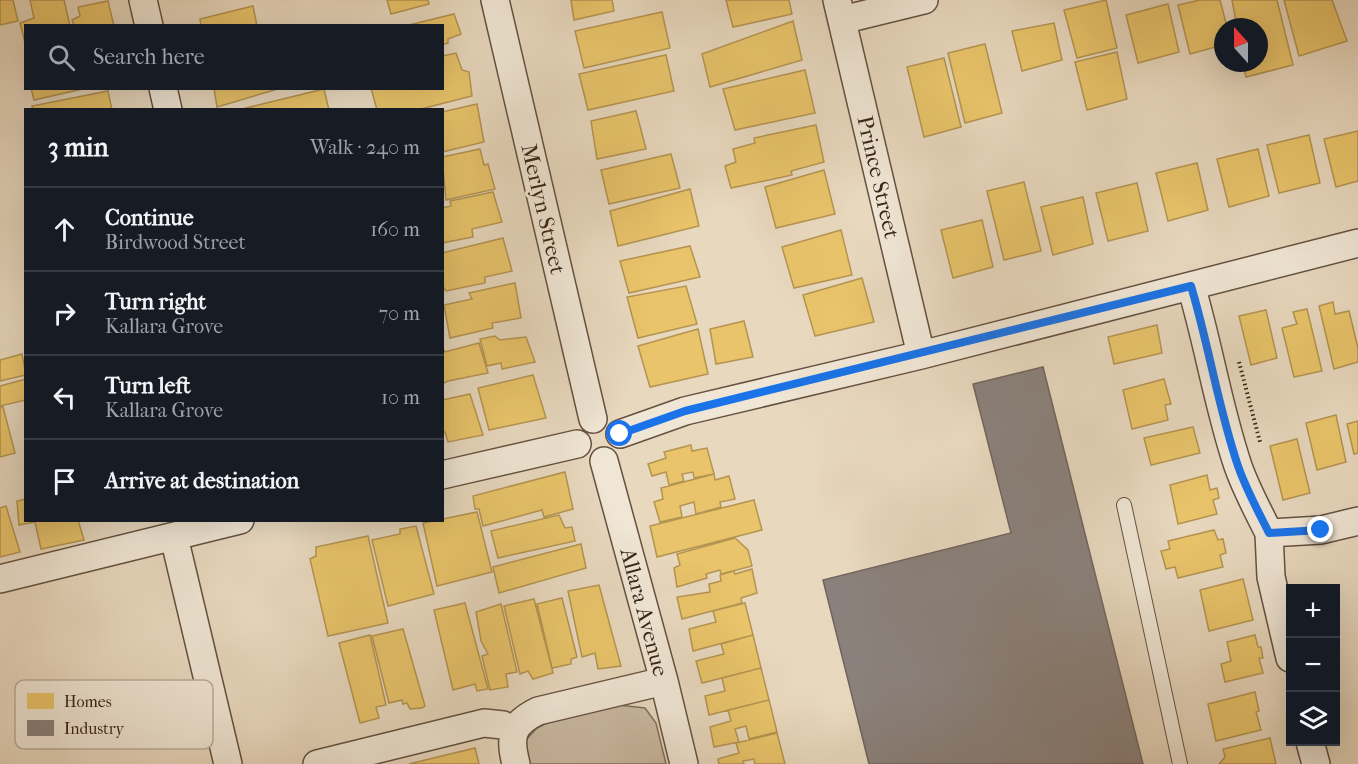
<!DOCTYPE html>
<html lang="en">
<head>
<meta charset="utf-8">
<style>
	:root { --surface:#171b24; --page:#20242c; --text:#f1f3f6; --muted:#9ea1a6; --line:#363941 }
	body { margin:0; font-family:"IM FELL French Canon",serif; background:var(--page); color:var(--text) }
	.controls { position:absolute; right:18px; bottom:18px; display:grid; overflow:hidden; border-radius:0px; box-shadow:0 6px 24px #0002 }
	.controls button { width:54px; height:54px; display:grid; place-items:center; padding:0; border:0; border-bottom:2px solid var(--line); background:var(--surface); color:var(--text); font:30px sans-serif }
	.compass { position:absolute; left:1214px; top:18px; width:54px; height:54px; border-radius:50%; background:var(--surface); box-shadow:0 6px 24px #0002; rotate:339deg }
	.stop { position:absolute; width:18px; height:18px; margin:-14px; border:4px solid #1a73e8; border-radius:50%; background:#fff }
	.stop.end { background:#1a73e8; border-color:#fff; box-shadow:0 2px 6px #0008 }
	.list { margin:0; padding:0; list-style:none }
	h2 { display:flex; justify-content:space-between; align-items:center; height:78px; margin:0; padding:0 24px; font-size:26px }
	h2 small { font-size:20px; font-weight:400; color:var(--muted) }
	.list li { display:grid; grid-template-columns:39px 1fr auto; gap:18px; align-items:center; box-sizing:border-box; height:84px; padding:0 24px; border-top:2px solid var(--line) }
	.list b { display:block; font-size:22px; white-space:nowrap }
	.list p { margin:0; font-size:20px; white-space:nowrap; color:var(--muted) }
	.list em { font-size:20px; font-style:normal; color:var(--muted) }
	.icon { flex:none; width:33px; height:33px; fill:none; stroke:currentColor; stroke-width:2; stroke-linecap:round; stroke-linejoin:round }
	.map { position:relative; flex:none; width:1358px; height:764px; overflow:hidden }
	.search { position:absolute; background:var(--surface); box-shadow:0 6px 24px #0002; left:24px; top:24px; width:420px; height:66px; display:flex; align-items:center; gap:15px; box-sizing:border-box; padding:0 21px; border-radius:0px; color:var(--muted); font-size:22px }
	.panel { position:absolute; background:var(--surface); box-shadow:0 6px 24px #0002; left:24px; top:108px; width:420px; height:414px; border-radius:0px }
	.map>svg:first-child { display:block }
</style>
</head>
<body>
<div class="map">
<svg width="1358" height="764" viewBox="0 0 1358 764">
	<rect width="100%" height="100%" fill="#e8d8be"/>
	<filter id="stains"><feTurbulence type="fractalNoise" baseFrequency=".00333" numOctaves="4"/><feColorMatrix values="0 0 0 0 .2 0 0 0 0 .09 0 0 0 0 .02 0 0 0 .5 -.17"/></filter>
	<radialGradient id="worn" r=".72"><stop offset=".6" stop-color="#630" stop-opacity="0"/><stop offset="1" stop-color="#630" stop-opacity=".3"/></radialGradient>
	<path fill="#cab9a2" stroke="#826e5c" stroke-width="1.5" d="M618 705 645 708 656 723 666 764H527L525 741 537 728 547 723Z"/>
	<path fill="#e9c46a" stroke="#b49451" stroke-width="1.5" d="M0 0H13L18 21 0 25Z
		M30 0H64L70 26H26V47L20 23 34 18Z
		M387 0H428L429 4 391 14Z
		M571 0H612L614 11 574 20Z
		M726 0H789L792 14 733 27Z
		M1106 0 1117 48 1077 58 1064 10Z
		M1200 0H1220L1227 27H1223V45L1190 54 1178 5Z
		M1232 0H1277L1293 65 1246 77 1243 63H1259V27H1237Z
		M1284 0H1332L1347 41 1299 56Z
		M108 1 114 26H74L72 20 80 16 78 7Z
		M1168 4 1179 52 1138 63 1126 15Z
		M253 6 257 26H201L200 19Z
		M662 12 670 48 584 68 575 31Z
		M454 14 461 34 448 39V43L442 45V26H405Z
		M793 21 802 60 710 87 702 54Z
		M1054 23 1062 60 1022 71 1012 31Z
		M985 44 1002 113 965 123 948 53Z
		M1117 52 1127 99 1087 110 1075 62Z
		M456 53 462 70 469 72 472 96 417 110H377L371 88H442V56Z
		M666 55 674 91 588 110 579 74Z
		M944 58 961 127 924 137 907 67Z
		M805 70 815 113 735 130 723 89Z
		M31 88H87L34 100Z
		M214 88H281L217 107Z
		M324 89 329 110H238Z
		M108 91 112 110H33L32 106Z
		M477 104 484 142 442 152V112Z
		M636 111 646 149 597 159 591 121Z
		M816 125 824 162 791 171 792 175 731 188 725 166 736 162 733 149 755 143 754 138Z
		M1358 131V181L1336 187 1324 139Z
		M1309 135 1320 183 1279 193 1267 145Z
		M480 149 484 165 488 164 495 189 446 200 442 157Z
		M1258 149 1269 196 1229 207 1217 159Z
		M671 154 680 188 609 204 601 170Z
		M1197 163 1208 210 1168 221 1156 173Z
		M824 170 835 214 776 228 765 187Z
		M1024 182 1041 251 1004 260 987 191Z
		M1137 183 1148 231 1108 241 1096 193Z
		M690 189 699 226 618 246 610 211Z
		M493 192 502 222 472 229 473 237 442 243V208L451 206 450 201Z
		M1083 197 1093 244 1053 255 1041 207Z
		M982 220 993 267 953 278 941 230Z
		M841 230 852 275 794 288 782 247Z
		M503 238 512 271 485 277V283L446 291 442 285V253Z
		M690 246 700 277 629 293 620 261Z
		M862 278 874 322 815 336 803 295Z
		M515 283 521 318 492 323 493 328 450 338 444 305 472 299 469 293Z
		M686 286 697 324 638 338 627 297Z
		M1333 302 1335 314 1349 311 1358 348V362L1334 369 1319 306Z
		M1307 309 1322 371 1294 377 1282 328 1297 324 1293 312Z
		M1266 310 1277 358 1251 365 1239 316Z
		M744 321 753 357 716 364 710 329Z
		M1157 325 1162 353 1114 364 1108 337Z
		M698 329 708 374 650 387 638 346Z
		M495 336 500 340 526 337 535 362 502 369 501 363 487 366 480 339Z
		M479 343 488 373 448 381 442 384V347L445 352Z
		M22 354 26 375 0 381V360Z
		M533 375 546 418 489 430 478 388Z
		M26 379V400L0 406V386Z
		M1164 379 1171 404 1165 405 1168 420 1132 429 1123 390Z
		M470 394 483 435 448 442 445 432H442V400Z
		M0 407H3L15 453 0 457Z
		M1336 415 1346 462 1317 470 1306 423Z
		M1358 421V453L1354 454 1347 424Z
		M1193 427 1200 453 1151 465 1144 438Z
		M1297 439 1310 493 1283 500 1270 446Z
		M691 445 692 451 707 448 714 474 694 478 693 472 682 474 684 481 669 485 666 472 652 476 648 464 666 458 664 452Z
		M565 472 573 509 544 517 542 510 483 526 479 509H475L473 496Z
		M714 474 715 480 729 476 735 499 720 502 721 507 696 514 694 502 680 506 682 517 660 522 654 502 663 499 661 488Z
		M1207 475 1210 490 1217 488 1219 498 1213 500 1217 514 1178 524 1170 485Z
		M26 499V520H78L84 540 41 549 35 522 19 525 17 501Z
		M754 500 762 530 657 557 650 526Z
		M6 506 20 552 0 557V508Z
		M477 512 492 572 437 586 423 523Z
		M559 515 565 528 572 527 575 541 498 558 491 531Z
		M416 526 434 594 388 606 372 540 400 534V529Z
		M1214 530 1218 540 1223 539 1226 553 1220 555 1223 567 1178 578 1175 567 1166 569 1161 551 1170 549 1168 541Z
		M368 536 388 623 328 636 310 559 316 556V547Z
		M735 538 748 550 752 566 721 574 720 570 706 574 707 578 677 587 674 568 680 565 677 554Z
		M581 544 586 568 499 593 493 567Z
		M752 569 757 593 741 598 742 603 682 619 677 597 710 592 709 584 721 581 720 575 734 571 735 574Z
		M1243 579 1253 620 1209 631 1200 590Z
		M599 585 621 666 598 669 595 653 582 657 568 591Z
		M562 598 577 657 571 659V664L552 668 537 604Z
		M534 599 553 673 533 679 528 671 520 674 504 606Z
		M465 603 488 689 477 691 475 684 453 690 434 610Z
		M745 603 753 635 693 651 689 629 716 622 713 611Z
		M501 604 517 672 506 674 508 687 490 690 482 656 488 654 481 641 476 612Z
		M403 629 425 706 422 708 410 709 407 703 403 704 402 700 389 703 372 636Z
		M370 635 386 705 376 707 379 718 360 723 339 643Z
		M753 635 761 668 702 683 696 661 724 654 721 644Z
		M1255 635 1258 647H1261L1263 658H1259L1263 673 1225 682 1221 664 1231 661 1227 642Z
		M761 668 769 700 709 715 705 696 725 691 722 678Z
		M1255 692 1259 711 1256 712 1261 730 1216 741 1208 704Z
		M769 700 777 732 749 739 746 726 735 729 739 742 714 747 710 727 731 721 728 710Z
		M777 733 785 764H755L754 759 743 761 744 764H719L718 759 739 753 736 743Z
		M1270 738 1276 764H1219L1225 757 1223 749Z
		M475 748 479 764H409Z"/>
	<path fill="#8a817c" stroke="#72655e" stroke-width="1.5" d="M1043 367 1143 764H869L823 580 1011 533 973 384Z"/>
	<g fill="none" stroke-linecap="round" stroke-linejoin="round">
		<defs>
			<path id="lane" d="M1124 505 1180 764"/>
			<path id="street" d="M143 0 149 26
				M495 0 593 419
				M837 0 921 355
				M842 20 924 0
				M163 88 168 110
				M1191 286C1209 346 1218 407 1238 466 1246 489 1258 511 1269 533L1321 530 1358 521
				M620 434 685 411 921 355 1358 243
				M604 461 664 681 684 764
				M442 475 577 444
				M1269 533 1271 577 1290 658
				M174 537 228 764
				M0 579 240 520
				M1310 742 1316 764
				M317 764 484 723 503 725 514 731
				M516 764C509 737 511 724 538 711L664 681"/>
		</defs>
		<use href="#lane" stroke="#655141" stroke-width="16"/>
		<use href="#street" stroke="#655141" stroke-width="30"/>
		<path stroke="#392417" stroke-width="4" stroke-dasharray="1.5 3" stroke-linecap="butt" d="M1239 362 1260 442"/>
		<use href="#lane" stroke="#f0e6d5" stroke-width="14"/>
		<use href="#street" stroke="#f0e6d5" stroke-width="27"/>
	</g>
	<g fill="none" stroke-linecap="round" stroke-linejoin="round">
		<path stroke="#1a73e8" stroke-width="8" d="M620 434 685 411 1191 286C1209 346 1218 407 1238 466 1246 489 1258 511 1269 533L1321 530"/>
	</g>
	<g text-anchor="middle" stroke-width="6" stroke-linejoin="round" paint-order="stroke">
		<g font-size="22" fill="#392417" stroke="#f0e6d5">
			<text transform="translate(879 177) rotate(77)" y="8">Prince Street</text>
			<text transform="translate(544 209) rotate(77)" y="8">Merlyn Street</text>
			<text transform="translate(645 612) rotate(75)" y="8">Allara Avenue</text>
		</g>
	</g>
	<rect x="15" y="680" width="198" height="69" rx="9" fill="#f0e6d5" stroke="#b9ac9c" stroke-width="1.5"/>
	<rect x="27" y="693" width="27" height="16" fill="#e9c46a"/>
	<rect x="27" y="720" width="27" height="16" fill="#8a817c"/>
	<g font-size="16" fill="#392417">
		<text x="64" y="707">Homes</text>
		<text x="64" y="734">Industry</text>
	</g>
	<rect width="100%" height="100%" filter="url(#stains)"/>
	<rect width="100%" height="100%" fill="url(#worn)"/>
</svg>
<div class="controls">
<button>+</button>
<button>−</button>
<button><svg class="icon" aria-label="layers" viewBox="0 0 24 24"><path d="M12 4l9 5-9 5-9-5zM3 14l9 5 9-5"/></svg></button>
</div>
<svg class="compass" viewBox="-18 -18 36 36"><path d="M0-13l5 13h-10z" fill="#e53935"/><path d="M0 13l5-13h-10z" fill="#9ea1a6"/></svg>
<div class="stop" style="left:620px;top:434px"></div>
<div class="stop end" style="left:1321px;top:530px"></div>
<div class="search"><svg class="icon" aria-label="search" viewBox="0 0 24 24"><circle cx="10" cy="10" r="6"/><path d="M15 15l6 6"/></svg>Search here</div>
<section class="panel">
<h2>3 min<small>Walk · 240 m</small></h2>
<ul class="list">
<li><svg class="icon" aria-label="ahead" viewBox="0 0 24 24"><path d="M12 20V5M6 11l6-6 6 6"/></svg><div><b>Continue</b><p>Birdwood Street</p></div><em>160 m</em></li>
<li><svg class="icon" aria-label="right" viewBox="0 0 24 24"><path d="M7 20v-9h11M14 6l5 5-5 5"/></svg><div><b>Turn right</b><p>Kallara Grove</p></div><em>70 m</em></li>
<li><svg class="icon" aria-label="left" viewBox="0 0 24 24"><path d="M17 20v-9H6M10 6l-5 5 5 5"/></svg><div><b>Turn left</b><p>Kallara Grove</p></div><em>10 m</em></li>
<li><svg class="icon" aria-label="arrive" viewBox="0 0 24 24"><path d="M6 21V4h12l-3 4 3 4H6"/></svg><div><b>Arrive at destination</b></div></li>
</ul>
</section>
</div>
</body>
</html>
